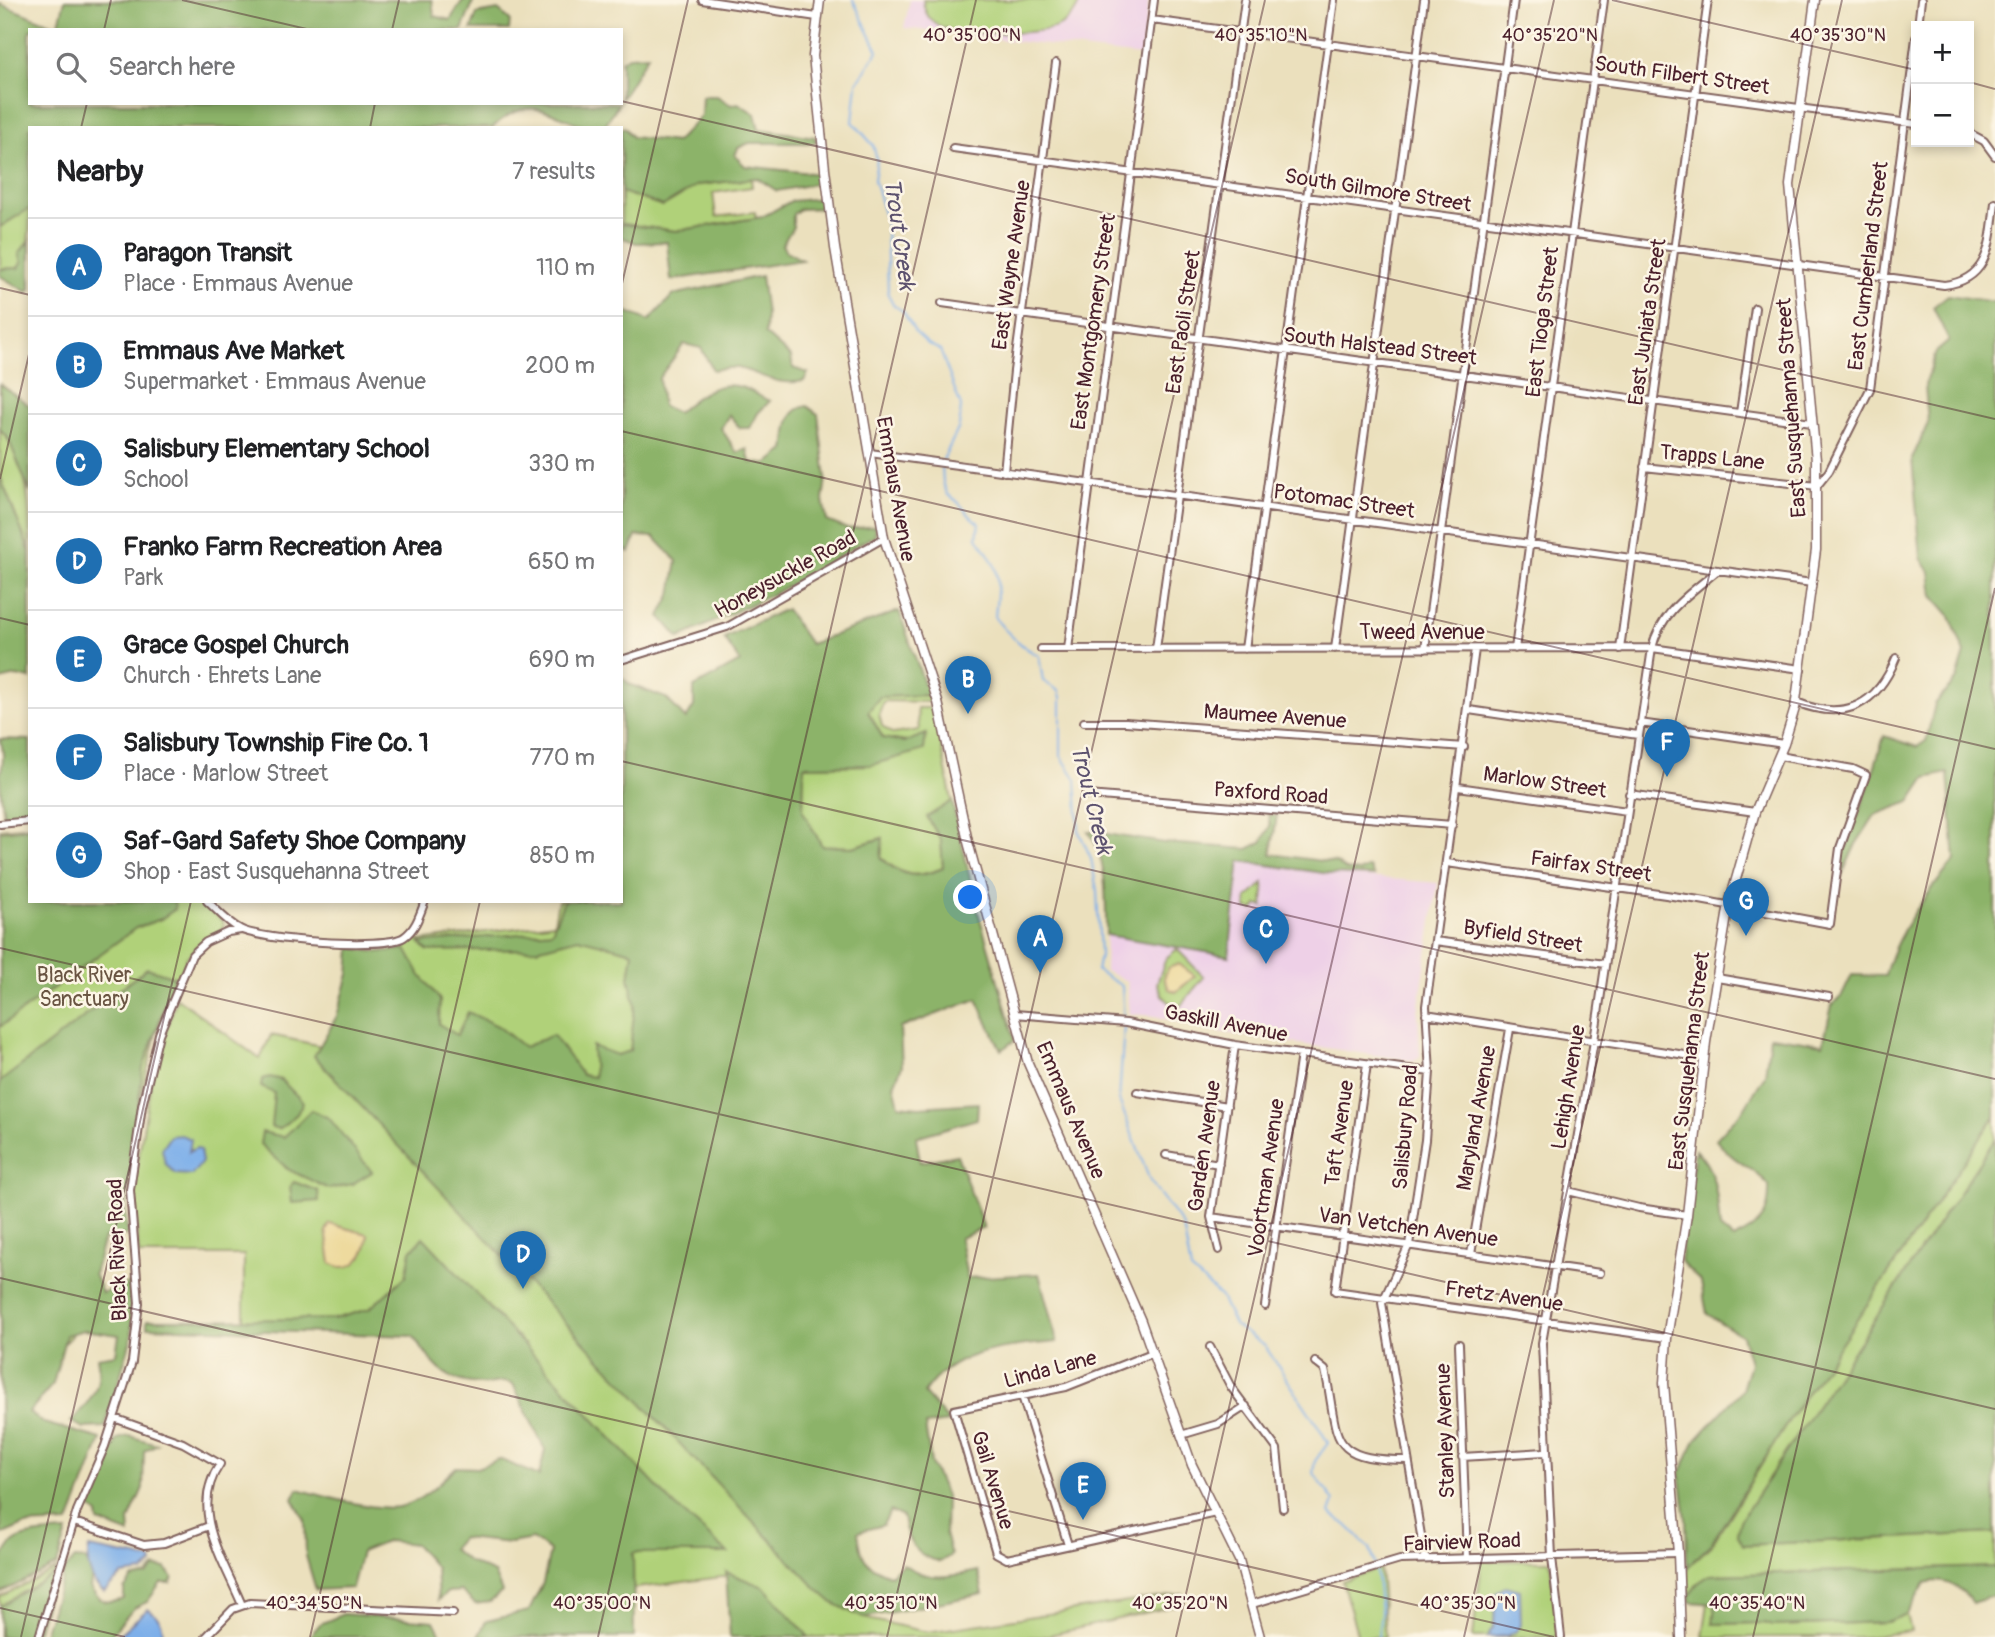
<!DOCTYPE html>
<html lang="en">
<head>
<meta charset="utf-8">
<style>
	:root { --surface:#fff; --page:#f6f6f6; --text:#202124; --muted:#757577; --line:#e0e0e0; --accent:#1f6fb2 }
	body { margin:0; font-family:Pangolin,sans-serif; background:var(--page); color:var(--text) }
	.controls { position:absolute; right:21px; top:21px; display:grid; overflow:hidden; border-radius:0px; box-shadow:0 4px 10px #0003 }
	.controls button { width:63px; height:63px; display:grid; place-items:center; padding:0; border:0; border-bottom:2px solid var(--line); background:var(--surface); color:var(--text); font:35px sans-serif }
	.you { position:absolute; left:971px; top:898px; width:24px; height:24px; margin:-18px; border:5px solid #fff; border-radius:50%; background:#1a73e8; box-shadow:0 0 0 10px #1a73e833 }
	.badge { display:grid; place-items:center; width:46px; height:46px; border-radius:50%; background:var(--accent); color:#fff; font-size:23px; font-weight:700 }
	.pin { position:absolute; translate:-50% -58px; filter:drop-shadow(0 2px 4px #0008) }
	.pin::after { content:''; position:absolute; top:37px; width:24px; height:21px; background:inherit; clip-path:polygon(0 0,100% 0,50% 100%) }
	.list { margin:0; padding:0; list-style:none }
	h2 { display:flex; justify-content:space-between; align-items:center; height:91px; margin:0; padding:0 28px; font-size:30px }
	h2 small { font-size:23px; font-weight:400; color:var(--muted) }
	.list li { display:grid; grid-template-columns:46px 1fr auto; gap:21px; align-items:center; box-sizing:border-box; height:98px; padding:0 28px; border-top:2px solid var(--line) }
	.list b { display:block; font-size:26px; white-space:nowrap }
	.list p { margin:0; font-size:23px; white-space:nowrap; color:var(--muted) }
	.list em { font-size:23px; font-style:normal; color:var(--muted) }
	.icon { flex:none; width:38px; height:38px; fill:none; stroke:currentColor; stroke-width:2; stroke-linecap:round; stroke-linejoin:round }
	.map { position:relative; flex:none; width:1995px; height:1637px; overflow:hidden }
	.search { position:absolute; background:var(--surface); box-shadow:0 4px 10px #0003; left:28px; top:28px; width:595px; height:77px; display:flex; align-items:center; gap:18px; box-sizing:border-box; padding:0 24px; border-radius:0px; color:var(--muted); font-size:26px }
	.panel { position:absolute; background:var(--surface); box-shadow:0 4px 10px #0003; left:28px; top:126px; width:595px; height:777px; border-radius:0px }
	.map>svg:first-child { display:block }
</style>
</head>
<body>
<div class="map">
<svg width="1995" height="1637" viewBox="0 0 1995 1637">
	<rect width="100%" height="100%" fill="#fcf5e5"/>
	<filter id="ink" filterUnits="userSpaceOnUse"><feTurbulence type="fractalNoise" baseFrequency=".0143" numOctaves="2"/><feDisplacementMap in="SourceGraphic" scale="14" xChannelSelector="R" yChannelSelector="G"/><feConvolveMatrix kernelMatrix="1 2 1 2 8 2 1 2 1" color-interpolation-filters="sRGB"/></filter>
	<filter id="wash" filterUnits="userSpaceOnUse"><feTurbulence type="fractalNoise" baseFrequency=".00686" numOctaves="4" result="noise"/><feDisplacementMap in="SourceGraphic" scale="28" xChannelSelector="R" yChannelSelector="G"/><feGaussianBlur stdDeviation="1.57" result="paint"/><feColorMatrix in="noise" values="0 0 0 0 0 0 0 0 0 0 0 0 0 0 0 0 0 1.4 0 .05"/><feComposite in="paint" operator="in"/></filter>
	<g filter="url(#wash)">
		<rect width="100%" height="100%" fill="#ebe0bd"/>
		<path fill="#eed0e7" d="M910 0H1149L1141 56 904 28Z
			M1240 861 1330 874 1438 883 1418 1012 1420 1056 1415 1061 1206 1030 1155 1016 1130 1014 1127 981 1105 971 1106 935 1228 956Z"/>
		<path fill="#b0d179" stroke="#7d7852" stroke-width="2" d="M923 0H1080C1077 11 1071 19 1061 25 1044 35 963 36 944 28 931 23 924 13 923 0Z
			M751 179 752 187 713 193 716 217 755 212 756 218 676 231 621 224V192L663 206 698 185Z
			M30 208C30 230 30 249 18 268L0 269V227Z
			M0 429C30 463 30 509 30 552L0 476Z
			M928 695 931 702 884 701 879 714 882 726 893 734 919 730 917 708H934L952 801 927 817 941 840 943 868C917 878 902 878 881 857L882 838 853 847 822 846 803 812 804 766 871 765 905 742 883 738 868 711 879 697Z
			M30 826V901H202L224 923 222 931 197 946 187 957 156 1033 134 1127 71 1336 12 1401 0 1518V829Z
			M1264 883 1263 906 1257 905 1254 910 1246 909 1247 898Z
			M558 901H621L863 1618 927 1632 1183 1594V1604L1041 1637H737L729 1576 590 1594 525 1344 244 1323V1255H139L133 1191 153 1069 177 998 260 1059 271 1035 367 1056 401 944 415 935 419 941 554 923Z
			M1177 949 1204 977 1177 1010 1162 995 1157 983 1166 958Z
			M1995 1116V1139L1740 1521 1737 1533 1744 1545 1995 1533V1567L1710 1575 1698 1583 1689 1596 1687 1568 1712 1544 1793 1414Z
			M1482 1561H1550L1559 1637H1473Z
			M1380 1568 1385 1637H1358L1342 1581Z
			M56 1569 36 1637H0V1597Z
			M1708 1603 1715 1604 1714 1624 1765 1623 1773 1626 1887 1622 1907 1614 1911 1631 1867 1637H1703Z"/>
		<path fill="#8cb369" stroke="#6b694a" stroke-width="2" d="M65 0H432L434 16 450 20 463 0H474L462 30H30V103H619L603 128C559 128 538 84 492 128H30V208L0 227V4L58 27Z
			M498 10 510 20 509 30H471L477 14Z
			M648 55 621 99V61L629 56Z
			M702 96H717L731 105 738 103 755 114 759 129 815 137 816 143H749L738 148 735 156 745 166 819 174 820 183 777 191 757 178 698 185 663 206 621 192V129L624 127 632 137 676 142 701 116Z
			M823 198 824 208 800 209 793 214V227L782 245 786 251 802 260 671 280 667 242 636 243 621 237V224L676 231 762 217 791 201Z
			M30 240V290L27 292 0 276V269L18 268 22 262 19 253Z
			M761 276 766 314 765 334 791 357 793 368 808 373 804 381C778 386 765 376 742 369 734 366 722 369 713 370L701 348 684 344 659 378 662 406 677 413C695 397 718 378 744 388 753 391 761 398 770 401L758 413 750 428H740L729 415 721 428 737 453 747 449 750 462 767 464 785 450C788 431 785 410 807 406L818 414 826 478 823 500 827 521 847 529 876 526 875 535 777 592 679 638 660 616 671 595 677 561 654 537 636 536 630 552 621 549V309L649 321 673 295Z
			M1948 295 1995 302V1116L1793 1414 1711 1544 1687 1568 1686 1519 1680 1473 1696 1440 1742 1390 1750 1363 1742 1336 1707 1314 1701 1282 1680 1261 1695 1150C1718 1170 1717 1200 1720 1228L1733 1239C1762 1226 1770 1216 1769 1185 1750 1164 1734 1164 1716 1139L1744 1109 1765 1075 1770 1036 1823 1044 1832 1005 1842 996 1852 975 1885 976C1895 933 1927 894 1955 860L1948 773 1926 778 1910 802 1875 815 1856 844 1837 886 1839 867 1870 782 1884 736 1917 747 1926 741 1935 704 1957 679 1965 653 1949 614 1933 596 1930 572 1921 558 1912 459 1928 423 1925 385 1936 352 1949 341 1933 307Z
			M0 384 30 406V492L8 438 0 429Z
			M0 476 30 552V679L17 676 0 680Z
			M786 609 810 644 899 611 928 695 880 697 868 712 883 738 905 742 926 734 924 750 871 765 804 766 803 811 822 846 853 847 883 838 881 858C902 878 918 879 943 868L941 840 927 817 952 801 977 908 1015 1040 1001 1050 977 999 900 1028 902 1066 894 1085 899 1105 919 1107 978 1103 977 1119 916 1137 920 1162 957 1155 984 1228 960 1238 967 1278 1039 1274 1057 1342C1009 1347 953 1348 924 1393L949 1422 925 1425 931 1463 946 1496 945 1534 951 1555 940 1562C914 1555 907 1542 903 1517L890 1511 883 1525 858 1532C861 1558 864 1566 890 1575L903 1564C928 1582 949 1577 978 1571L983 1594 863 1618 833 1603 816 1588 314 1056 337 1016 349 974 351 948 378 952 406 949 419 973 440 1000 439 1024 457 1035 468 1012 498 1026 524 1047 553 1035 582 1075 594 1077 592 1046 617 1055 630 1051 635 1004 629 978 633 952 578 938 537 949 428 951 420 943 552 931 564 901H621V677L631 685 666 698 686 719 694 706V687L740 662 724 638Z
			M0 739 30 740V811L4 816C2 803 0 790 0 777 3 762 5 754 0 739Z
			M1268 814 1277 816 1271 854 1336 863 1346 870 1359 872 1369 867 1374 876 1330 874 1240 861 1229 956 1106 935C1106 903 1108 857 1088 831L1165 843 1248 849 1262 842 1270 826Z
			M30 828V901H174L175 909 161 919 136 928 0 1027V831Z
			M147 968 175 977 143 1068 125 1210 128 1235 104 1238 94 1274 102 1293 131 1283 132 1336 105 1427 84 1428 71 1422C91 1399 103 1389 97 1357L116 1354 119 1335 84 1330 66 1335 53 1384 29 1412 44 1423 101 1439 69 1523 24 1525 1 1535 0 1082Z
			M270 1077 281 1080 303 1102 297 1114 279 1129 271 1127 274 1093 261 1087 262 1079Z
			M311 1110 329 1118 372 1172 352 1184 329 1189 289 1170 260 1144 262 1132 284 1137Z
			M1995 1139V1533L1743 1545 1737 1533 1740 1521Z
			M294 1182 318 1191 319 1201 292 1203 290 1186Z
			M423 1237 671 1502 728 1553H633L634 1637H478L486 1621 529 1611 543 1583 550 1551 532 1539 511 1543 462 1538 452 1549 469 1562 494 1573 502 1592 490 1602 475 1604 461 1591 448 1592 438 1600 436 1568 415 1544 388 1541 361 1552 352 1588 316 1590 306 1556 305 1520 293 1499 298 1489C323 1496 374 1511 399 1507 421 1503 441 1482 456 1467L477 1468 499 1459 539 1476 545 1450 513 1384C498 1379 495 1385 481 1384 444 1383 432 1363 413 1336L147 1327V1320L334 1319 369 1309 406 1276 411 1251Z
			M129 1436 157 1444 144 1451 143 1488 129 1520 130 1534 99 1522 98 1514 90 1508 117 1439Z
			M67 1532 57 1565 0 1593C0 1536 14 1535 67 1532Z
			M75 1559 86 1560 92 1575 90 1588C100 1603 108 1604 124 1599V1589L132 1579 147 1575 155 1567 166 1568 173 1578 170 1583H161L147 1602 134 1608 109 1637H43L65 1569Z
			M1995 1567V1595L1973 1603C1963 1588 1944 1577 1925 1583L1907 1614 1887 1622 1773 1626 1765 1623 1713 1624 1715 1604 1690 1602 1689 1596 1698 1583 1710 1575Z
			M726 1572 764 1587 809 1637H730Z
			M54 1574 36 1637H0V1606Z
			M343 1614 434 1621 442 1637H309L320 1624Z"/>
		<path fill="#eeda9e" stroke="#9c7c64" stroke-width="2" d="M1179 964 1195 976 1176 992 1169 989 1164 978 1168 968Z
			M330 1224 368 1234C369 1254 352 1276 331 1263L326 1231Z"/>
		<path fill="#7dafe9" stroke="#64678a" stroke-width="2" d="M170 1136 181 1135 191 1139 189 1152 196 1148 200 1150 202 1162 192 1175 175 1174 165 1163 162 1149Z
			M89 1548 152 1560 153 1564 143 1572 122 1575 104 1592C91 1584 85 1562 89 1548Z
			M1506 1586 1520 1590 1521 1625C1515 1637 1500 1637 1487 1637L1494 1626 1495 1594Z
			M148 1609C158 1616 167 1625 161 1637H116Z"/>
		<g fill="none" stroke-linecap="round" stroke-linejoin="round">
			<path stroke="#7dafe9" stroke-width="2" d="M853 0 878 51 857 83 853 122 873 145 877 160 874 180 886 220 888 293 893 305 903 311 915 332 928 344 940 350 961 406 959 427 943 460
				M942 466 943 483 948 495C962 501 965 515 979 523L977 538C1003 571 998 577 995 618 1008 635 1021 646 1039 656L1043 681 1059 691 1061 697V756L1076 779 1079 832 1091 858 1097 891 1100 955 1097 971 1122 986 1124 1021
				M1124 1026 1119 1100 1150 1181 1183 1226 1191 1270 1221 1297 1234 1325 1265 1346 1320 1429 1328 1443 1315 1461 1313 1472 1334 1501 1330 1513C1334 1519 1338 1519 1344 1523 1354 1530 1359 1541 1370 1548L1375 1565
				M1376 1571 1381 1611 1378 1637"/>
		</g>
	</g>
	<g filter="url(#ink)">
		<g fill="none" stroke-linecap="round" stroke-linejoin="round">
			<defs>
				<path id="minor" d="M702 0 817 17
					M1152 20 1916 124
					M1918 26 1921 0
					M1969 133 1984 141 1995 156
					M953 148 1944 285C1991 280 1990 241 1995 203
					M942 303 1812 423
					M1740 413 1755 308
					M870 453 1812 583
					M1644 467 1817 486 1829 471 1870 389 1916 38
					M1004 472 1014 371 1056 63
					M1041 649 1652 648 1801 669
					M1068 649 1154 0
					M1156 649 1245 0
					M1245 649 1334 0
					M1335 649 1424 0
					M1425 649 1514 0
					M1515 649 1604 0
					M1620 649 1708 0
					M621 660 727 627 884 538
					M1796 702C1845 722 1877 705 1896 658
					M1469 710 1638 735
					M1084 722H1126L1464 747
					M1640 723 1784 744
					M1458 787 1627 811
					M1629 794 1755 812
					M1088 795 1452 825
					M0 824 30 821
					M1447 863 1700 900 1830 924 1840 848 1866 775 1853 769 1779 756
					M207 901C217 910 228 923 240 929 259 940 385 950 404 937 416 929 420 914 425 901
					M1435 941 1605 964
					M1717 978 1829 997
					M1015 1014 1126 1023 1235 1045 1430 1072
					M1426 1014 1704 1058
					M1367 1064 1335 1291 1667 1338
					M1137 1092 1227 1106
					M1166 1155 1219 1164
					M1568 1191 1639 1208 1687 1215
					M1211 1217 1600 1273
					M1219 1250 1211 1217 1235 1045
					M1471 1254 1510 1029
					M1265 1306 1301 1054
					M1459 1344 1467 1558
					M1210 1347 1231 1387 1277 1449 1283 1508
					M1152 1353 1066 1387 954 1410 996 1553 1007 1559 1216 1513
					M1315 1362 1325 1370C1340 1438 1324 1460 1408 1460
					M1022 1396 1068 1545
					M114 1418 183 1443 220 1464C188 1510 224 1561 242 1605
					M1181 1435 1218 1424 1246 1406
					M1462 1457 1545 1452
					M74 1522 144 1545 164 1543 209 1526
					M1425 1559 1382 1303 1409 1245 1425 1140 1430 1072 1426 1006 1475 649
					M1252 1604 1400 1560 1678 1553
					M39 1637 77 1511 105 1446 132 1362 139 1303 130 1190 142 1106 159 1034 192 955 206 942 228 932 241 930
					M206 1637 233 1609 250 1603 453 1613
					M1561 1637 1552 1557 1542 1343 1594 1041 1652 648C1661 611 1691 593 1718 570"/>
				<path id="major" d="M820 0 813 56 825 169 835 248 884 538 938 702 968 842 1028 1063 1141 1321 1192 1465 1239 1560 1260 1637
					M1681 1637 1678 1553 1664 1383 1667 1338 1687 1215 1706 1042 1729 904 1755 812 1784 744 1795 708 1816 550V460L1790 185 1815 0"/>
			</defs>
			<use href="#minor" stroke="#82635e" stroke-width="10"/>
			<use href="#major" stroke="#82635e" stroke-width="11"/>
			<use href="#minor" stroke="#fff" stroke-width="6"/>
			<use href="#major" stroke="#fff" stroke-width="8"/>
		</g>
	</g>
	<path fill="none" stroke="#4a1f2b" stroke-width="2" stroke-opacity="0.45" d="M182 0 311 30M1612 0 1916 70M104 30 111 0M392 30 399 0M1969 82 1995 89M621 101 1995 419M81 128 87 103M370 128 375 103M0 288 30 295M621 288 688 0M621 431 1995 749M0 479 30 350M0 618 30 625M621 761 1995 1079M0 948 1995 1409M0 1278 1554 1637M0 1608 125 1637M21 1637 191 901M310 1637 480 901M598 1637 976 0M887 1637 1265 0M1176 1637 1554 0M1464 1637 1842 0M1753 1637 1995 588"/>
	<g text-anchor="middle" stroke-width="5" stroke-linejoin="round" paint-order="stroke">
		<g font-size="21" fill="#4a1f2b" stroke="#fcf5e5">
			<text transform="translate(1682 75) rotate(8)" y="7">South Filbert Street</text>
			<text transform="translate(1378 190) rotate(9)" y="7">South Gilmore Street</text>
			<text transform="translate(1011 265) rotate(-82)" y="7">East Wayne Avenue</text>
			<text transform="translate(1868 266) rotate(-83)" y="7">East Cumberland Street</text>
			<text transform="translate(1093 322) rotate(-82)" y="7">East Montgomery Street</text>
			<text transform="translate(1183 322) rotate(-82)" y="7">East Paoli Street</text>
			<text transform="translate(1542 322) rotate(-83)" y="7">East Tioga Street</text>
			<text transform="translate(1647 322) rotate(-82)" y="7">East Juniata Street</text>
			<text transform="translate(1380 346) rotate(7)" y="7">South Halstead Street</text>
			<text transform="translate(1791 408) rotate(-94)" y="7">East Susquehanna Street</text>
			<text transform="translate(1712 457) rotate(6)" y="7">Trapps Lane</text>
			<text transform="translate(896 489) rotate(80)" y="7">Emmaus Avenue</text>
			<text transform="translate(1344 501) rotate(8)" y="7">Potomac Street</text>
			<text transform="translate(785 574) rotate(-29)" y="7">Honeysuckle Road</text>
			<text x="1422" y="639">Tweed Avenue</text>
			<text transform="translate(1275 716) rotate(4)" y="7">Maumee Avenue</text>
			<text transform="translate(1545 782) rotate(8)" y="7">Marlow Street</text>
			<text transform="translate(1271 793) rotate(4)" y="7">Paxford Road</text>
			<text transform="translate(1591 866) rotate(8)" y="7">Fairfax Street</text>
			<text transform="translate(1523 936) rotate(9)" y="7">Byfield Street</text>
			<text transform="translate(1226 1023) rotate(11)" y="7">Gaskill Avenue</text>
			<text transform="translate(1689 1061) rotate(-83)" y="7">East Susquehanna Street</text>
			<text transform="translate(1568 1087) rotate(-81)" y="7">Lehigh Avenue</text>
			<text transform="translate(1071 1110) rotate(67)" y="7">Emmaus Avenue</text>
			<text transform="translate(1476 1118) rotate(-80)" y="7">Maryland Avenue</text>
			<text transform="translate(1405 1127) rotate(-85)" y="7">Salisbury Road</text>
			<text transform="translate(1339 1133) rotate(-82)" y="7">Taft Avenue</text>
			<text transform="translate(1204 1146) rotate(-82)" y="7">Garden Avenue</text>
			<text transform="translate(1266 1178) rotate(-82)" y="7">Voortman Avenue</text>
			<text transform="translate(1408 1227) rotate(8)" y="7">Van Vetchen Avenue</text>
			<text transform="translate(117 1250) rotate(-92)" y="7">Black River Road</text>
			<text transform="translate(1504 1296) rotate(8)" y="7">Fretz Avenue</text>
			<text transform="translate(1050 1369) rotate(-15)" y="7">Linda Lane</text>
			<text transform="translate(1445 1431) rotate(-92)" y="7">Stanley Avenue</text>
			<text transform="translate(993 1480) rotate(73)" y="7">Gail Avenue</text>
			<text transform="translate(1462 1542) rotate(-2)" y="7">Fairview Road</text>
		</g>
		<g font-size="21" fill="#695442" stroke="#fcf5e5">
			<text x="84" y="982">Black River<tspan x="84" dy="24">Sanctuary</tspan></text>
		</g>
		<g font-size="23" font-style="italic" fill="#5c516e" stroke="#fcf5e5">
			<text transform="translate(900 234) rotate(82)" y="8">Trout Creek</text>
			<text transform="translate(1092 799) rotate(76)" y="8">Trout Creek</text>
		</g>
	</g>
	<g font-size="18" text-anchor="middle" fill="#4a1f2b" stroke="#fcf5e5" stroke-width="5" stroke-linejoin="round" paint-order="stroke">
		<text x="972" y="41">40°35'00"N</text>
		<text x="1261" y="41">40°35'10"N</text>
		<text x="1550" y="41">40°35'20"N</text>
		<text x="1838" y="41">40°35'30"N</text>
		<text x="314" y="1609">40°34'50"N</text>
		<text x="602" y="1609">40°35'00"N</text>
		<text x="891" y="1609">40°35'10"N</text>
		<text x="1180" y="1609">40°35'20"N</text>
		<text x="1468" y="1609">40°35'30"N</text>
		<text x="1757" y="1609">40°35'40"N</text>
	</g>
</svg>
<div class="controls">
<button>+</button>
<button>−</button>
</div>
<div class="you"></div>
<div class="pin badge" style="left:1040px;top:973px">A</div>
<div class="pin badge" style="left:968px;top:714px">B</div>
<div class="pin badge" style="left:1266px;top:964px">C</div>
<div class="pin badge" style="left:523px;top:1289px">D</div>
<div class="pin badge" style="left:1083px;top:1520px">E</div>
<div class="pin badge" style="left:1667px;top:777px">F</div>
<div class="pin badge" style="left:1746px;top:936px">G</div>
<div class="search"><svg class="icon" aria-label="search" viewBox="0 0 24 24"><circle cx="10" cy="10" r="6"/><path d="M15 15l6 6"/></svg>Search here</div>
<section class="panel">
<h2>Nearby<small>7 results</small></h2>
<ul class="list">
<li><span class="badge">A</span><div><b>Paragon Transit</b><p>Place · Emmaus Avenue</p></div><em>110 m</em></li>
<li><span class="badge">B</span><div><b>Emmaus Ave Market</b><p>Supermarket · Emmaus Avenue</p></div><em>200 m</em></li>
<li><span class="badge">C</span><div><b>Salisbury Elementary School</b><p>School</p></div><em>330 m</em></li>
<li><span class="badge">D</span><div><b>Franko Farm Recreation Area</b><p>Park</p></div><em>650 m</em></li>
<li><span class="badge">E</span><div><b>Grace Gospel Church</b><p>Church · Ehrets Lane</p></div><em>690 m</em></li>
<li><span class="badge">F</span><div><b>Salisbury Township Fire Co. 1</b><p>Place · Marlow Street</p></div><em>770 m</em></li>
<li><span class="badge">G</span><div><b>Saf-Gard Safety Shoe Company</b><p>Shop · East Susquehanna Street</p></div><em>850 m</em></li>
</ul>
</section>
</div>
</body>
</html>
